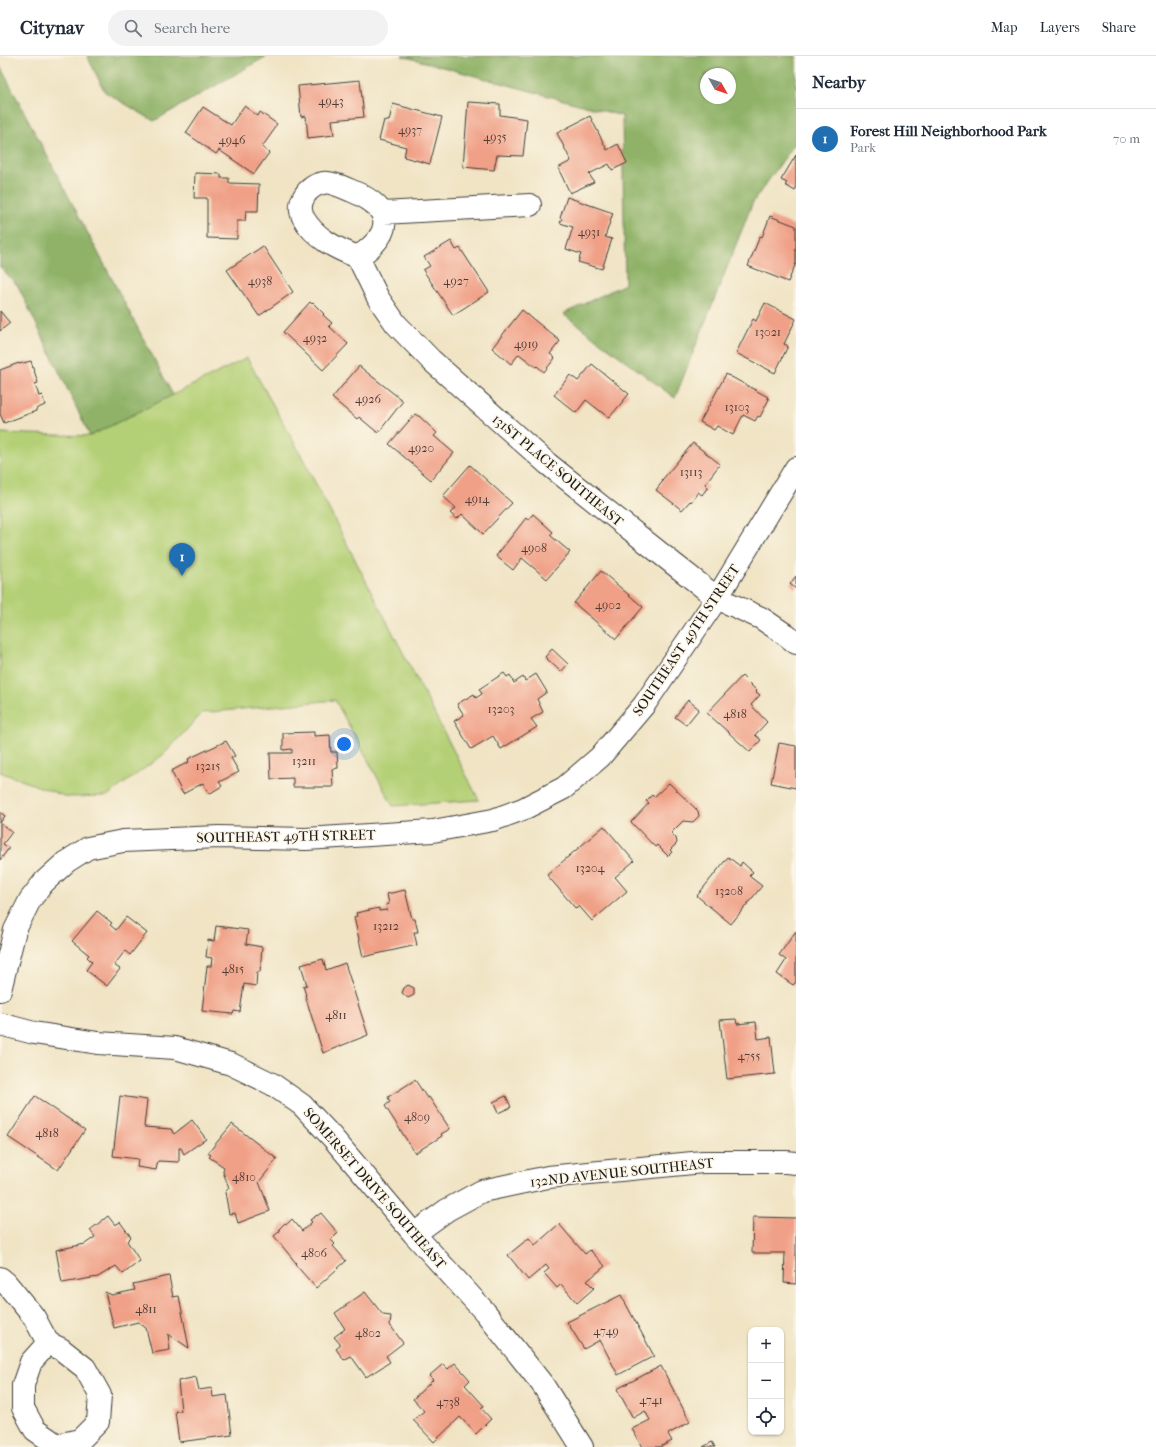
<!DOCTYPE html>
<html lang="en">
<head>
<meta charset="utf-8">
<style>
	:root { --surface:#fff; --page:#f2f2f3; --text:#1f2937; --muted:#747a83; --line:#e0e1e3; --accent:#1f6fb2 }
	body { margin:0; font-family:"IM FELL French Canon",serif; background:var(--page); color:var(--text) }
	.controls { position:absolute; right:12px; bottom:12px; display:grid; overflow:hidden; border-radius:8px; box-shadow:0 1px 3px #0004 }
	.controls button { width:36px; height:36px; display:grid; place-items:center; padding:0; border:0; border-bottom:1px solid var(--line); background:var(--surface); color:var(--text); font:20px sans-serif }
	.compass { position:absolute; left:700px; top:12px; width:36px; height:36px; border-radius:50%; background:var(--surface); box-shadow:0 1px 3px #0004; rotate:130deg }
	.you { position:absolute; left:344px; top:688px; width:14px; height:14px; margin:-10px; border:3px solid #fff; border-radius:50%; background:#1a73e8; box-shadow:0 0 0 6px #1a73e833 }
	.badge { display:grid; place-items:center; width:26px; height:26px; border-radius:50%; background:var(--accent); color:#fff; font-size:13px; font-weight:700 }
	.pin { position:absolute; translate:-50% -33px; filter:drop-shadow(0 1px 2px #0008) }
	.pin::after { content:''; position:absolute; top:21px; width:14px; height:12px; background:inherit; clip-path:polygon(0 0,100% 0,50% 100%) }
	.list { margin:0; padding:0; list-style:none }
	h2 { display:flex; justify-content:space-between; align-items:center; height:52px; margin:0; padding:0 16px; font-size:17px }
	h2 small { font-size:13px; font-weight:400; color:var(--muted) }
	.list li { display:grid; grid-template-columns:26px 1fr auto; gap:12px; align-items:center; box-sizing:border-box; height:60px; padding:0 16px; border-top:1px solid var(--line) }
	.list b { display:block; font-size:15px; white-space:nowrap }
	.list p { margin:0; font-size:13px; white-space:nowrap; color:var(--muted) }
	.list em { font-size:13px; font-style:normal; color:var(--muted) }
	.icon { flex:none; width:22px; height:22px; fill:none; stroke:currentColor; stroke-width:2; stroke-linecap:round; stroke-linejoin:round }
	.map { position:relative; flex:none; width:796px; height:1391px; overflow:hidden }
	header { display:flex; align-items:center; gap:24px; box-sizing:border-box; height:56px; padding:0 20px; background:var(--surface); border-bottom:1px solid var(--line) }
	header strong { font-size:19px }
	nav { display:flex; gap:22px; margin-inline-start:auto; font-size:14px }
	.search { width:280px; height:36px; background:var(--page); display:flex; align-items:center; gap:10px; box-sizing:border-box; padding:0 14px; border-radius:22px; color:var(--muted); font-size:15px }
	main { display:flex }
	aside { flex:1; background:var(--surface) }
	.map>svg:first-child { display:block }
</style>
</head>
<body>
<header>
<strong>Citynav</strong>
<div class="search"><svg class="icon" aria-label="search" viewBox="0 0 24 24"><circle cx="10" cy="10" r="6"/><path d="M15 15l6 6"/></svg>Search here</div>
<nav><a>Map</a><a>Layers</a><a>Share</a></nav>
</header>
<main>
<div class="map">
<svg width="796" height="1391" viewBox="0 0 796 1391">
	<rect width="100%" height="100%" fill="#fcf5e5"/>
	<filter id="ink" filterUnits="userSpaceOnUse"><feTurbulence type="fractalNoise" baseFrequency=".025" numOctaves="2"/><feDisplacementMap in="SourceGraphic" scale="8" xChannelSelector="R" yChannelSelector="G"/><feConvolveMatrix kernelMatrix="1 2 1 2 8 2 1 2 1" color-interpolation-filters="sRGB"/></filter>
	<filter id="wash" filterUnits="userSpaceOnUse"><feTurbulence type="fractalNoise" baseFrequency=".012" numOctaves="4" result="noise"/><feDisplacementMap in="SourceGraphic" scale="16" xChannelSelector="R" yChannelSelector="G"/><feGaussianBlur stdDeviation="0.9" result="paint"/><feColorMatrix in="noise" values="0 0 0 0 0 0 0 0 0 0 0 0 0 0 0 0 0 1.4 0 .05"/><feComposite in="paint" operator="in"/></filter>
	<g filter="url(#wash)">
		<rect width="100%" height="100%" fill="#f0e4c5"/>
		<path fill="#b4d076" stroke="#687649" d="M247 302 300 397 479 744 393 750 335 644 202 657 164 698 107 740 67 741 0 716V377L90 380Z"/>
		<path fill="#8fb267" stroke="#566742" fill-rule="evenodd" d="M87 0H267L154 65 105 36Z
			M402 0H796V86L753 146 675 342 563 258 625 228 622 60ZM706 18H730V42H706Z
			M0 10 173 339 90 380 18 230 0 211Z"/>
		<g id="blocks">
			<path fill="#f0a087" d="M360 24 364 61 332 64 334 79 308 82 306 60 301 61 298 30Z
				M468 46 500 48V59L527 63 523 100 497 99 494 114 463 111Z
				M393 48 442 61 430 108 404 101 406 91 379 84 384 64 389 65Z
				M244 50 258 60 260 56 277 68 273 73 274 74 262 91 269 97 254 118 219 94 216 98 186 77 203 51 231 69Z
				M590 60 607 94 618 88 627 107 612 114 609 108 589 118 594 126 570 137 558 112 571 105 557 77Z
				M796 99V133L795 135 785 129 787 127 781 124Z
				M195 117 221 118V122H229V127L259 128 258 155H246L245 165H237V183L207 182V142H194Z
				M567 141 613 157 605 181 612 183 602 213 578 206 581 198 566 193 573 171 560 167 562 163 560 162Z
				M770 160 796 170V191L795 194H796V207L788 226 748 210 760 180 762 181Z
				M451 185 456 194 460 192 489 236 453 259 423 214 430 210 424 201Z
				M263 190 293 236 259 260 227 214Z
				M310 246 312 248 313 247 324 258 323 259 332 267 329 270 348 288 323 314 283 276Z
				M765 247 796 263 784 288 788 290 775 317 736 297 753 263 756 265Z
				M522 254 560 285 550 298 555 302 544 316 537 310 536 311 519 298 511 308 492 292Z
				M0 255 10 267 0 275Z
				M31 305 38 327 35 328 39 340 42 339 45 349 36 353V355L4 367 0 358V314L19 307V308Z
				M592 308 629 338 609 362 586 344 576 357 554 339 570 319 578 325Z
				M359 310 403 345 378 377 359 361 357 363 332 342Z
				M726 318 768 341 767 342 769 343 760 361 758 360 755 365 743 359 733 379 717 370 714 374 700 366Z
				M415 358 418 360H419L437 377 434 380 454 397 431 424 389 388Z
				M693 387 720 408 705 428 708 431 702 439 698 436 691 446 690 445 682 454 656 434 663 425 662 424Z
				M470 409 512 447 483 478 462 458 457 463 450 457 456 452 443 440Z
				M533 458 553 476 550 479 570 496 547 523 522 502 513 514 496 500 526 462 528 464Z
				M601 515 643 551 616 583 574 547Z
				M796 520V533L790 528Z
				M552 593 568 608 561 616 545 601Z
				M504 617 507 621 510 619 514 627 523 621 525 625 536 618 547 636 537 643 543 656 531 663 537 671 501 693 493 680 471 693 454 665 464 659 457 648 474 638 476 642 482 638 479 633Z
				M742 620 757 635 756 636 760 639 751 649 767 666 755 679 761 684 750 696 707 657Z
				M688 644 699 653 686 669 675 661Z
				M314 676V680L330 679 331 696H337L338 712 332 713 333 731H293V722L271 723 270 697H292V693L283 694V677Z
				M226 685 235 700 231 702 239 716 219 726 222 730 209 738 203 727 183 738 171 715 189 706 188 703Z
				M779 687 796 690V732L771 727Z
				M669 727 698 755 699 760 693 766 683 765 671 777 676 782 677 787 670 794 672 796 668 800 657 789 655 791 631 766 649 747 646 745 652 739 654 741Z
				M0 756 5 760 0 767 12 776 3 788 9 792 0 804Z
				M604 770 634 805 615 821 627 835 592 865 579 850 576 853 547 819Z
				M728 801 740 810 742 806 753 816 749 820 762 830 731 868 697 840Z
				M405 834 412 863H415L418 876H414L417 889 363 901 354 861 357 860 356 857 379 852V855L387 854 386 849 389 848 387 838Z
				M97 855 112 867 110 869 116 874 126 861 147 877 130 899 125 895 114 909 120 913 107 930 86 914 92 906 87 901 89 899 72 885Z
				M216 870 248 874 246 888 262 891 260 916H257L256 930 244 928 240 956 234 955 233 958 202 955 207 910H211L212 902 206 901 208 884 214 885Z
				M796 875V926L793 929 777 918 786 904 779 899Z
				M323 903 326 914 345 907 368 979 323 997 305 939H306L303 930 307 929 301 909Z
				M408 929 414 932V939L408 942 402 937 404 932Z
				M736 963 737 968 756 966 758 983 771 981 775 1018 727 1023 720 964Z
				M415 1024 427 1042 429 1041 450 1073 441 1078 442 1080 415 1097 385 1050 390 1046 388 1041Z
				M35 1040 85 1074 58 1114 8 1081Z
				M120 1040 147 1044 144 1071 171 1073 174 1078 192 1064 206 1083 184 1098 181 1092H179V1106L158 1105 156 1114 137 1111 138 1103 113 1100Z
				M506 1040 511 1051 498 1057 493 1046Z
				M232 1068 277 1103 259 1126 270 1155 238 1167 235 1157 229 1158 225 1136 229 1132 223 1116 224 1111 209 1101 211 1099 208 1097Z
				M321 1157 338 1177 331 1184 335 1188 333 1190 346 1205 316 1232 295 1208 296 1207 274 1180 280 1175 279 1173 285 1167 287 1168 292 1163 302 1175 312 1166 310 1164 317 1159V1160Z
				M108 1160 115 1169 120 1166 131 1181 127 1185 140 1205 123 1218 116 1210 98 1221 62 1227 56 1194 85 1188 95 1181 90 1174Z
				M753 1161 796 1162V1228L784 1227 785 1197H752Z
				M559 1168 585 1198 590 1194 605 1210 587 1225 594 1232 577 1247 561 1228 557 1232 544 1217 549 1213 546 1209 528 1224 508 1199 529 1182 535 1189Z
				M169 1220 173 1241 179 1240 189 1292 168 1278 170 1294 152 1297 146 1272 138 1266 114 1272 105 1236 112 1239 135 1234 133 1228Z
				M365 1236 383 1259 391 1260 390 1269 403 1287 386 1300 390 1306 366 1321 351 1300 344 1304 336 1293 341 1289 334 1281 345 1273 335 1257Z
				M621 1239 654 1300 618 1319 600 1284 584 1293 567 1266Z
				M455 1307 470 1324 465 1329 484 1350 481 1352 491 1363 476 1378 460 1361 434 1386 413 1364 424 1355 413 1343 433 1324 429 1320 443 1308 448 1313Z
				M661 1310 690 1366 668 1378 672 1385 660 1391H642L632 1373 650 1364 645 1355 633 1362 617 1333Z
				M196 1321 199 1334 212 1332 213 1341 227 1339 232 1379 179 1386 175 1355H181L178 1325Z
				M712 1386 715 1391H703Z"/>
		</g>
	</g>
	<g filter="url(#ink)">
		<use href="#blocks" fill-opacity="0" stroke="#3c3a35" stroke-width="1"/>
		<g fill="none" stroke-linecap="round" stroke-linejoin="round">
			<defs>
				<path id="minor" d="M383 157 530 149
					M358 201C395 176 393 152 352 135 345 132 330 125 323 127 307 130 296 147 303 161 314 182 337 193 358 201L378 242 396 268 431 304 548 408 675 509 717 542 761 562 786 579 796 587
					M0 934 15 874 30 844 44 826 66 806 88 792 123 785 219 781 306 783 433 775 493 764 523 753 564 732 600 701 644 649 717 542 796 412
					M0 968 34 977 98 987 175 992 231 1008 272 1028 302 1049 332 1081 414 1178 485 1256 543 1329 582 1391
					M414 1178 447 1154 482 1135 548 1121 703 1106H786L796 1107
					M0 1222 6 1227 34 1261 48 1287 61 1293 85 1312 100 1339 98 1366 80 1384 57 1389 35 1374 23 1352V1329L31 1306 48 1287"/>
			</defs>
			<use href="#minor" stroke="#3c3a35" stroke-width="24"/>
			<use href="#minor" stroke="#fff" stroke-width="22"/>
		</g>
	</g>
	<g text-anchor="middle" stroke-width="3" stroke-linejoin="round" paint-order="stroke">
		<g font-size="12" fill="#513d37">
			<text x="331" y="49">4943</text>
			<text x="410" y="78">4937</text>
			<text x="495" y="85">4935</text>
			<text x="232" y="88">4946</text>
			<text x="589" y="180">4931</text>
			<text x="260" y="229">4938</text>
			<text x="456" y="229">4927</text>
			<text x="768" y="280">13021</text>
			<text x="315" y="286">4932</text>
			<text x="526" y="292">4919</text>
			<text x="368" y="347">4926</text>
			<text x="737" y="355">13103</text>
			<text x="421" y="396">4920</text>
			<text x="691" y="420">13113</text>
			<text x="477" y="447">4914</text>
			<text x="534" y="496">4908</text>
			<text x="608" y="553">4902</text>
			<text x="501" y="657">13203</text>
			<text x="735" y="662">4818</text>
			<text x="304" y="709">13211</text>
			<text x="208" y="714">13215</text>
			<text x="590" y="816">13204</text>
			<text x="729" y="839">13208</text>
			<text x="386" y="874">13212</text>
			<text x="233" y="917">4815</text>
			<text x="336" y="963">4811</text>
			<text x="749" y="1004">4755</text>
			<text x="417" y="1065">4809</text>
			<text x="47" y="1081">4818</text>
			<text x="244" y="1125">4810</text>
			<text x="314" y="1201">4806</text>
			<text x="146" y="1257">4811</text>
			<text x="606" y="1279">4749</text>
			<text x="368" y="1281">4802</text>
			<text x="651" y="1348">4741</text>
			<text x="448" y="1350">4738</text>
		</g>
		<g font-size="14" fill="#1c1c1c" stroke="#fcf5e5">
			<text transform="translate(558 414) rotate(40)" y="5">131ST PLACE SOUTHEAST</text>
			<text transform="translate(686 584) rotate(-56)" y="5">SOUTHEAST 49TH STREET</text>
			<text transform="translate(286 780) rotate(-1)" y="5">SOUTHEAST 49TH STREET</text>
			<text transform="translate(622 1116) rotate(-6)" y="5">132ND AVENUE SOUTHEAST</text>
			<text transform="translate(375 1132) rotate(49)" y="5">SOMERSET DRIVE SOUTHEAST</text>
		</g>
	</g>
</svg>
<div class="controls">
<button>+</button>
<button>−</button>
<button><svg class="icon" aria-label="locate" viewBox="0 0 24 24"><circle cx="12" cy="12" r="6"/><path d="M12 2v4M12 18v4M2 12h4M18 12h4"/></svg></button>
</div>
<svg class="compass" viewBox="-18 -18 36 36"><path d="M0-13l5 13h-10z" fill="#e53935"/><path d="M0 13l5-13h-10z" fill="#747a83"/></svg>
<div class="you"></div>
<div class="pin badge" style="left:182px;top:520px">1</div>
</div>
<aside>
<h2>Nearby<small></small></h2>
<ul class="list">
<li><span class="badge">1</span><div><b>Forest Hill Neighborhood Park</b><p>Park</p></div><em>70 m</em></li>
</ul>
</aside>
</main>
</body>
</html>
